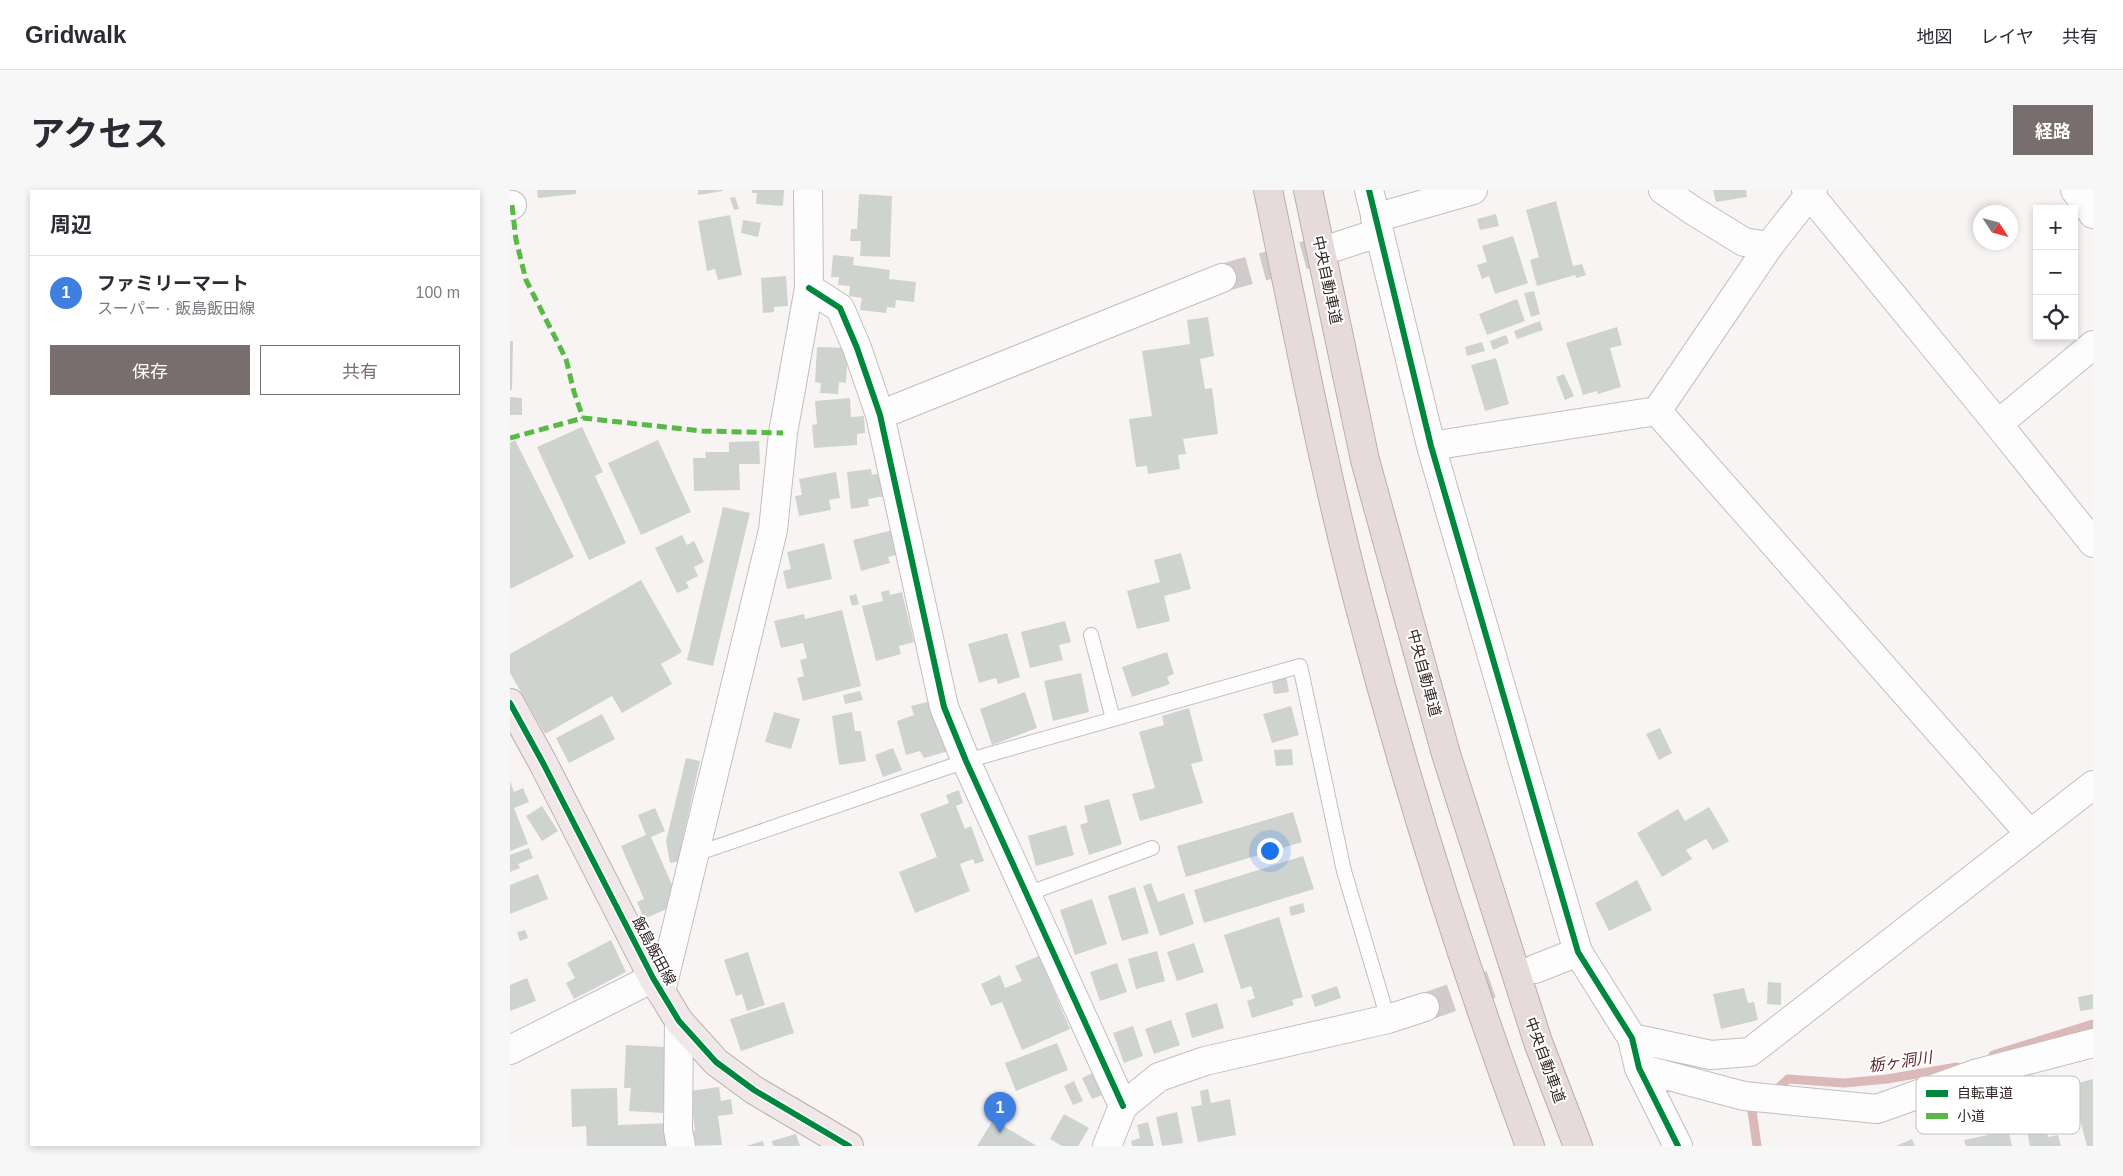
<!DOCTYPE html>
<html lang="ja">
<head>
<meta charset="utf-8">
<style>
	:root { --surface:#fff; --page:#f7f7f7; --text:#2b2b33; --muted:#7c7c81; --line:#e1e1e2; --accent:#796e6e }
	body { margin:0; font-family:Helvetica,"Noto Sans JP",sans-serif; background:var(--page); color:var(--text) }
	.controls { position:absolute; right:15px; top:15px; display:grid; overflow:hidden; border-radius:0px; box-shadow:0 2px 8px #0003 }
	.controls button { width:45px; height:45px; display:grid; place-items:center; padding:0; border:0; border-bottom:1px solid var(--line); background:var(--surface); color:var(--text); font:25px sans-serif }
	.compass { position:absolute; left:1463px; top:15px; width:45px; height:45px; border-radius:50%; background:var(--surface); box-shadow:0 2px 8px #0003; rotate:126deg }
	.you { position:absolute; left:759px; top:660px; width:18px; height:18px; margin:-12px; border:4px solid #fff; border-radius:50%; background:#1a73e8; box-shadow:0 0 0 8px #1a73e833 }
	.badge { display:grid; place-items:center; width:32px; height:32px; border-radius:50%; background:var(--accent); color:#fff; font-size:16px; font-weight:700 }
	.pin { position:absolute; translate:-50% -41px; filter:drop-shadow(0 1px 2px #0008) }
	.pin::after { content:''; position:absolute; top:26px; width:18px; height:15px; background:inherit; clip-path:polygon(0 0,100% 0,50% 100%) }
	.list { margin:0; padding:0; list-style:none }
	h2 { display:flex; justify-content:space-between; align-items:center; height:65px; margin:0; padding:0 20px; font-size:21px }
	h2 small { font-size:16px; font-weight:400; color:var(--muted) }
	.list li { display:grid; grid-template-columns:32px 1fr auto; gap:15px; align-items:center; box-sizing:border-box; height:75px; padding:0 20px; border-top:1px solid var(--line) }
	.list b { display:block; font-size:19px; white-space:nowrap }
	.list p { margin:0; font-size:16px; white-space:nowrap; color:var(--muted) }
	.list em { font-size:16px; font-style:normal; color:var(--muted) }
	.actions { display:flex; gap:10px; padding:15px 20px }
	.actions a { flex:1; padding:11px 0; border:1px solid var(--accent); border-radius:0px; text-align:center; font-size:18px; color:var(--accent) }
	.actions .main { background:var(--accent); color:#fff }
	.icon { flex:none; width:28px; height:28px; fill:none; stroke:currentColor; stroke-width:2; stroke-linecap:round; stroke-linejoin:round }
	.map { position:relative; flex:none; width:1583px; height:956px; overflow:hidden; border-radius:0px }
	header { display:flex; align-items:center; gap:30px; box-sizing:border-box; height:70px; padding:0 25px; background:var(--surface); border-bottom:1px solid var(--line) }
	header strong { font-size:24px }
	nav { display:flex; gap:28px; margin-inline-start:auto; font-size:18px }
	.intro { display:flex; align-items:center; justify-content:space-between; box-sizing:border-box; height:120px; padding:0 30px }
	h1 { margin:0; font-size:35px }
	.button { padding:12px 22px; border-radius:0px; background:var(--accent); color:#fff; font-size:18px; font-weight:700 }
	main { display:flex; gap:30px; padding:0 30px }
	aside { flex:1; background:var(--surface); border-radius:0px; box-shadow:0 2px 8px #0003 }
	.map>svg:first-child { display:block }
</style>
</head>
<body>
<header>
<strong>Gridwalk</strong>
<nav><a>地図</a><a>レイヤ</a><a>共有</a></nav>
</header>
<div class="intro"><h1>アクセス</h1><a class="button">経路</a></div>
<main>
<aside>
<h2>周辺<small></small></h2>
<ul class="list">
<li><span class="badge" style="background:#3f7fe0">1</span><div><b>ファミリーマート</b><p>スーパー · 飯島飯田線</p></div><em>100 m</em></li>
</ul>
<div class="actions"><a class="main">保存</a><a>共有</a></div>
</aside>
<div class="map">
<svg width="1583" height="956" viewBox="0 0 1583 956">
	<rect width="100%" height="100%" fill="#f8f4f4"/>
	<g fill="none" stroke-linecap="round" stroke-linejoin="round">
		<path stroke="#dbb9b9" stroke-width="9" d="M1483 865 1583 834
			M1262 904 1278 889 1334 893 1377 889 1447 877
			M1247 956 1242 921 1250 914"/>
	</g>
	<path fill="#ced3d0" d="M27 0H66V4L28 8Z
		M188 0H213V1L188 5Z
		M242 0H274L273 16 246 14 247 3H242Z
		M1203 0H1236L1237 7 1206 12Z
		M349 4 382 6 380 67 350 66 351 51H340L341 39H347Z
		M225 7 229 19 224 20 220 8Z
		M1046 11 1063 76 1072 74 1076 85 1066 88 1065 85 1027 96 1020 70 1029 67 1016 20Z
		M986 24 989 36 970 40 967 29Z
		M220 25 232 85 208 90 205 79 197 81 188 31Z
		M233 30 251 33 248 47 231 43Z
		M1003 46 1018 93 985 104 979 86 972 89 967 75 977 72 972 56Z
		M323 65 344 67 343 75 380 80 379 89 406 92 404 112 386 110 385 118 377 117 376 123 350 120 352 108 339 106 340 96 328 95 329 87H321Z
		M276 86 278 116 264 117V122L253 123 251 88Z
		M1024 101 1030 124 1021 127 1014 103Z
		M1007 109 1015 131 977 145 969 124Z
		M698 127 704 166 690 169 695 199 702 198 708 244 673 249 676 264 668 265 670 279 638 284 637 276 626 277 619 229 642 226 632 161 680 154 677 130Z
		M1030 131 1033 140 1007 149 1004 141Z
		M1107 137 1112 155 1100 158 1111 197 1088 204 1087 201 1073 205 1056 153Z
		M996 145 999 153 983 160 980 151Z
		M0 151H3L2 200H0Z
		M972 152 975 161 957 166 955 157Z
		M307 157 338 158 336 193 329 192 328 204 310 203 311 193 305 192Z
		M986 168 999 214 975 221 961 175Z
		M1054 184 1064 206 1055 210 1046 187Z
		M0 207 12 208V225H0Z
		M340 208 341 227 354 226 355 243 347 244V255L304 258 302 235 307 234 305 211Z
		M72 237 93 282 85 286 116 353 79 370 27 257Z
		M5 250 64 367 0 399V253Z
		M148 250 181 322 131 345 98 273Z
		M249 251 250 274H229L230 300 184 301 183 268H196L195 262H219V252Z
		M361 279 362 285 372 283 375 306 358 309 359 316 341 319 337 282Z
		M326 282 330 308 319 310 321 320 289 326 285 306 292 305 289 289Z
		M213 317 240 323 203 476 177 470Z
		M383 340 389 364 378 367 380 373 351 381 343 350Z
		M172 345 177 355 184 351 194 372 184 377 188 386 176 392 179 398 167 403 145 358Z
		M314 353 322 389 277 399 273 381 281 379 277 362Z
		M671 363 681 399 654 406 660 431 627 439 617 401 650 392 644 370Z
		M131 390 172 462 151 474 162 494 112 523 102 506 35 544 0 483V464Z
		M379 400 380 405 392 402 404 452 389 456 391 464 366 471 352 416 373 411 371 402Z
		M346 404 349 414 342 416 339 406Z
		M332 420 351 496 293 511 287 488 294 486 290 470 297 468 293 453 271 458 264 431 294 424 295 429Z
		M555 431 561 452 549 455 553 470 520 478 511 442Z
		M497 443 510 487 488 494 486 488 469 493 458 454Z
		M657 462 664 484 657 487 660 494 622 507 612 477Z
		M571 483 579 522 543 531 534 491Z
		M776 485 779 502 764 504 761 488Z
		M350 501 353 510 335 514 333 505Z
		M515 502 527 538 482 555 470 519Z
		M425 510 439 561 414 568 410 561 396 565 387 531 404 525 401 516Z
		M781 516 789 545 762 553 753 524Z
		M679 518 693 571 681 574 693 613 630 631 622 604 645 598 629 542 654 535 652 526Z
		M264 522 290 529 281 559 255 552Z
		M342 522 345 541H351L356 571 329 575 322 526Z
		M92 524 105 549 59 573 46 548Z
		M1150 538 1162 563 1149 570 1136 544Z
		M383 558 392 580 373 587 365 565Z
		M782 559 783 575 766 576 764 560Z
		M176 568 190 571 172 652 175 670 160 673 156 651Z
		M0 591 4 602 13 598 19 612 4 618 18 654 0 661Z
		M449 600 453 613 446 616 455 639 461 636 474 671 465 674 463 669 450 674 460 701 405 723 389 682 427 667 410 624 439 613 436 605Z
		M599 609 612 654 579 665 570 635 578 632 574 616Z
		M32 616 48 641 32 651 16 626Z
		M1199 617 1219 651 1203 660 1196 649 1176 660 1182 669 1152 687 1127 643 1168 619 1175 631Z
		M145 618 155 641 141 647 170 713 134 729 127 712 134 709 111 656 136 645 128 625Z
		M783 622 792 652 676 687 667 656Z
		M556 635 564 665 526 676 518 646Z
		M19 658 23 668 8 674 10 678 0 682V665Z
		M793 666 804 699 694 733 684 700Z
		M28 684 38 709 0 724V695Z
		M1127 690 1142 720 1099 741 1085 713Z
		M641 693 648 712 674 703 684 734 650 746 633 696Z
		M625 697 639 743 612 751 598 706Z
		M582 709 597 754 565 765 550 720Z
		M793 713 795 722 781 726 779 717Z
		M769 727 793 807 782 810 784 815 742 828 737 811 745 808 741 796 731 799 714 745Z
		M15 740 18 748 10 751 7 742Z
		M101 750 116 782 64 809 56 793 65 788 57 773Z
		M684 753 694 782 667 791 657 762Z
		M647 761 655 791 626 799 618 769Z
		M238 762 255 815 237 821 232 804 226 806 214 770Z
		M529 766 560 839 512 860 492 812 481 816 471 794 490 785 495 798 512 791 505 776Z
		M607 773 617 802 590 811 580 782Z
		M17 788 26 811 0 821V795Z
		M1258 792 1271 793V815L1257 814Z
		M827 796 831 808 805 817 801 805Z
		M1234 798 1238 813 1244 812 1248 830 1211 839 1203 804Z
		M1583 804V819L1570 821 1568 807Z
		M274 812 284 843 231 861 220 829Z
		M707 813 714 838 682 848 675 823Z
		M661 830 670 855 644 864 635 839Z
		M623 836 633 866 614 873 603 843Z
		M547 853 558 880 506 901 495 873Z
		M116 855 157 857 153 923 119 921 121 898H114Z
		M585 882 595 904 582 909 572 888Z
		M1583 889V956H1577L1561 895Z
		M564 891 573 911 563 915 554 896Z
		M209 897 211 911 221 909 223 924 208 926 212 955 180 956 179 941H185L180 901Z
		M107 898 108 935 158 933 159 956H77L76 936 62 937 61 899Z
		M698 899 701 913 720 909 726 945 688 952 681 917 692 915 690 901Z
		M667 922 673 953 652 956 646 927Z
		M1532 922 1538 947 1548 945 1551 956H1520L1514 926Z
		M554 924 579 938 568 956H552L540 949Z
		M1495 926 1502 956H1456L1454 950 1478 945 1475 931Z
		M483 930 527 956H467Z
		M638 932 644 956H622L621 951 630 948 627 935Z
		M286 944 290 956H263L262 951Z
		M1402 949 1405 956H1386Z
		M253 951 254 956H236Z"/>
	<g fill="none" stroke-linecap="round" stroke-linejoin="round">
		<path stroke="#d1cbcb" stroke-width="28" stroke-dasharray="28 14" stroke-linecap="butt" d="M712 88 825 57
			M915 817 1025 779"/>
		<defs>
			<path id="lane" d="M581 445 603 529
				M183 665 456 571 790 476 834 681 878 829
				M517 704 642 658"/>
			<path id="street" d="M859 0 921 256 1068 762 1122 848 1129 878 1168 956
				M1153 0 1182 20 1234 52 1259 56
				M1296 0 1488 234 1583 353
				M1565 0 1583 24
				M0 16 2 15
				M865 28 963 0
				M825 57 868 43
				M299 98 330 118 347 158 370 225 434 517 456 571 613 916
				M1147 221 1520 644
				M370 225 712 88
				M1488 234 1583 155
				M921 256 1147 221 1259 56 1303 0
				M1025 779 1068 762
				M151 802 263 340 273 243 299 98 298 0
				M169 831 168 940 171 956
				M1122 848 1201 865 1240 862 1583 595
				M0 860 143 788
				M1129 878 1234 906 1367 919 1468 883 1583 853
				M597 956 613 916 649 887 695 871 878 829 915 817"/>
			<path id="primary" d="M0 513 33 573 143 788 169 831 206 872 244 900 339 956"/>
			<path id="highway" d="M758 0C787 138 813 277 849 414 897 597 954 779 1020 956
				M798 0 855 270 936 564 1028 852 1068 956"/>
		</defs>
		<use href="#lane" stroke="#c5bdbd" stroke-width="16"/>
		<use href="#street" stroke="#c5bdbd" stroke-width="30"/>
		<use href="#primary" stroke="#bcacac" stroke-width="30"/>
		<use href="#highway" stroke="#bcacac" stroke-width="30"/>
		<use href="#lane" stroke="#fefdfd" stroke-width="14"/>
		<use href="#street" stroke="#fefdfd" stroke-width="28"/>
		<use href="#primary" stroke="#f0e8e8" stroke-width="28"/>
		<use href="#highway" stroke="#e7dada" stroke-width="28"/>
		<path stroke="#58b947" stroke-width="5" stroke-dasharray="10 5" stroke-linecap="butt" d="M2 15 6 50 16 90 56 169 64 202 73 228
			M0 248 73 228 192 241 273 243"/>
		<defs>
			<path id="cycleway" d="M859 0 921 256 1068 762 1122 848 1129 878 1168 956
				M299 98 330 118 347 158 370 225 434 517 456 571 613 916
				M0 513 33 573 143 788 169 831 206 872 244 900 339 956"/>
		</defs>
		<use href="#cycleway" stroke="#fff" stroke-width="9"/>
		<use href="#cycleway" stroke="#00873e" stroke-width="6"/>
	</g>
	<g text-anchor="middle" stroke-width="4" stroke-linejoin="round" paint-order="stroke">
		<g font-size="15" fill="#342626" stroke="#fff">
			<text transform="translate(817 90) rotate(78)" y="5">中央自動車道</text>
			<text transform="translate(914 483) rotate(75)" y="5">中央自動車道</text>
			<text transform="translate(144 761) rotate(62)" y="5">飯島飯田線</text>
			<text transform="translate(1035 870) rotate(70)" y="5">中央自動車道</text>
		</g>
		<g font-size="16" font-style="italic" fill="#63292c" stroke="#fff">
			<text transform="translate(1390 871) rotate(-8)" y="6">栃ヶ洞川</text>
		</g>
	</g>
	<rect x="1406" y="886" width="164" height="58" rx="8" fill="#fff" stroke="#c2bebe" stroke-width="1"/>
	<rect x="1416" y="900" width="22" height="7" fill="#00873e"/>
	<rect x="1416" y="923" width="22" height="6" fill="#58b947"/>
	<g font-size="14" fill="#342626">
		<text x="1447" y="908">自転車道</text>
		<text x="1447" y="931">小道</text>
	</g>
</svg>
<div class="controls">
<button>+</button>
<button>−</button>
<button><svg class="icon" aria-label="locate" viewBox="0 0 24 24"><circle cx="12" cy="12" r="6"/><path d="M12 2v4M12 18v4M2 12h4M18 12h4"/></svg></button>
</div>
<svg class="compass" viewBox="-18 -18 36 36"><path d="M0-13l5 13h-10z" fill="#e53935"/><path d="M0 13l5-13h-10z" fill="#7c7c81"/></svg>
<div class="you"></div>
<div class="pin badge" style="left:490px;top:943px;background:#3f7fe0">1</div>
</div>
</main>
</body>
</html>
